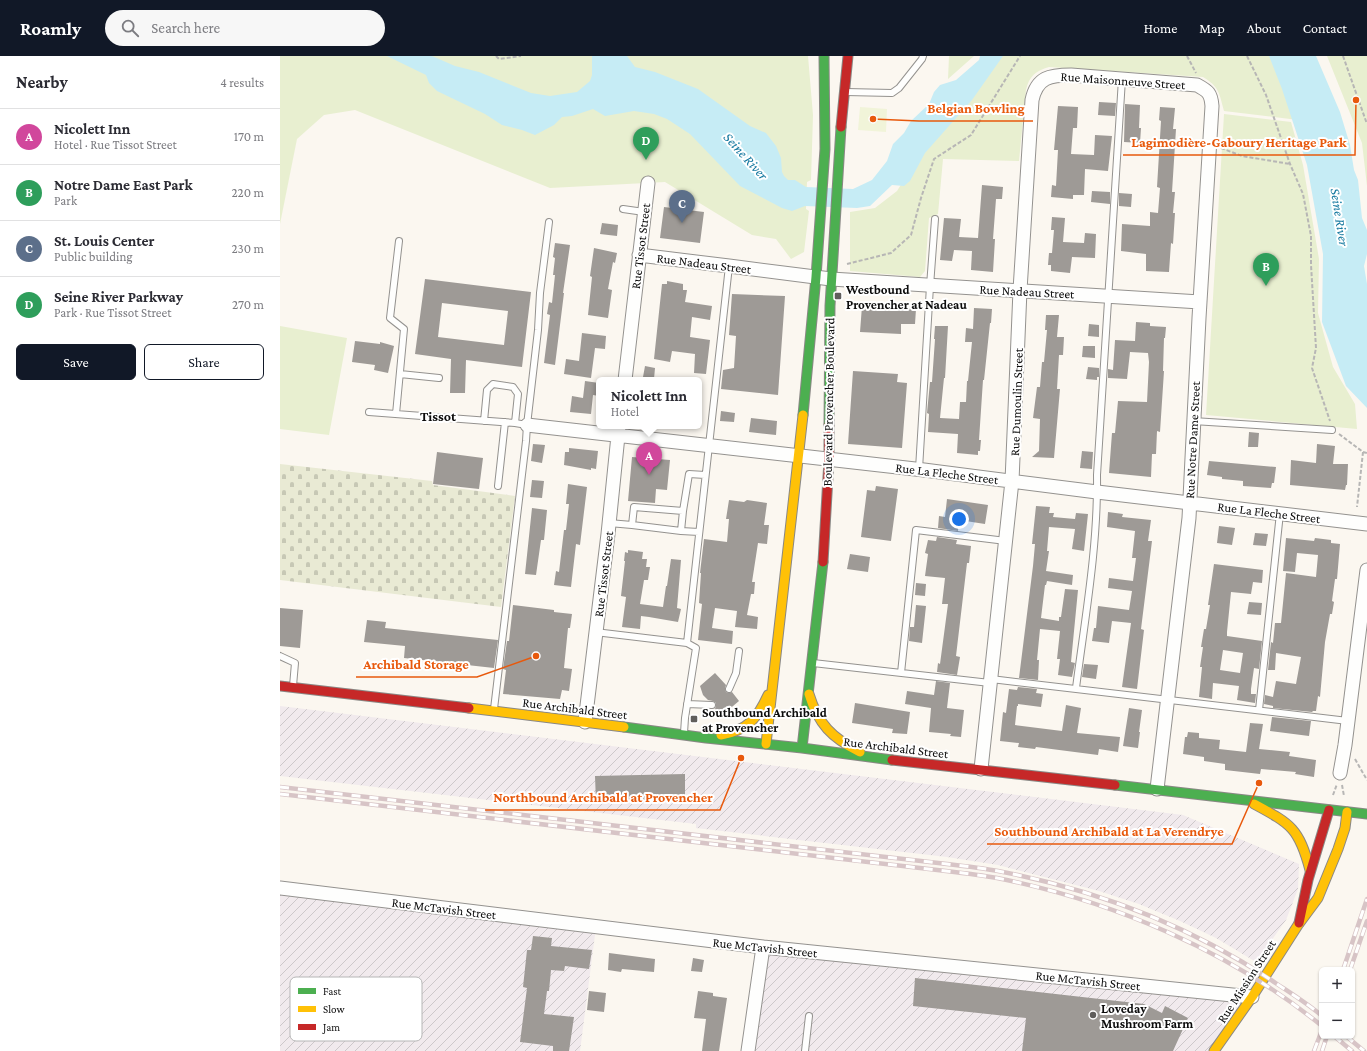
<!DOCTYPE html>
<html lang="en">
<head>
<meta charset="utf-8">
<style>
	:root { --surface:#fff; --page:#f7f7f7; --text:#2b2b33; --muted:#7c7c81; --line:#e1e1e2; --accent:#111827 }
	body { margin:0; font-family:"Crimson Pro",serif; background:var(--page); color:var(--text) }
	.controls { position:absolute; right:12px; bottom:12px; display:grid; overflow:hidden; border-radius:6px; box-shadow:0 1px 3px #0004 }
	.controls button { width:36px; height:36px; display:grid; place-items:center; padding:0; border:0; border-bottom:1px solid var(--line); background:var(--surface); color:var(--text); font:20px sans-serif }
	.you { position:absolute; left:679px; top:463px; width:14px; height:14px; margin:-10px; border:3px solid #fff; border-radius:50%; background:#1a73e8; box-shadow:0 0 0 6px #1a73e833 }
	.badge { display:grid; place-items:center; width:26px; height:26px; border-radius:50%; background:var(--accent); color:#fff; font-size:13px; font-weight:700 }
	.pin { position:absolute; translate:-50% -33px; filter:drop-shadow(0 1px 2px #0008) }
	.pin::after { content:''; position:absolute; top:21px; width:14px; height:12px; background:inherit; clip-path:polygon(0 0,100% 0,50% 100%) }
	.popup { position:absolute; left:316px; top:321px; width:106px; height:52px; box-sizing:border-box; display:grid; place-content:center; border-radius:6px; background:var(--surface); filter:drop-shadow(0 1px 3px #0005); font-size:13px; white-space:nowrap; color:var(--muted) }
	.popup b { font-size:15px; color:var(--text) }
	.popup::after { content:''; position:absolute; left:50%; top:100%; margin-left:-8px; border:8px solid transparent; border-top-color:var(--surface) }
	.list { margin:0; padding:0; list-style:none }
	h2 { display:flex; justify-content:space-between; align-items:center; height:52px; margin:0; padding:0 16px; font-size:17px }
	h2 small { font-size:13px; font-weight:400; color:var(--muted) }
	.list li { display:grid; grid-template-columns:26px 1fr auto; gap:12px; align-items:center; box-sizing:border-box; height:56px; padding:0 16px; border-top:1px solid var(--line) }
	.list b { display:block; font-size:15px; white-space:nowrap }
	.list p { margin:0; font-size:13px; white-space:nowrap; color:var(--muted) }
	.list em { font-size:13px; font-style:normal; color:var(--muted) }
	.actions { display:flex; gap:8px; padding:12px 16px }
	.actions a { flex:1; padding:9px 0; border:1px solid var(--accent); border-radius:6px; text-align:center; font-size:14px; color:var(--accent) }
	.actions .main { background:var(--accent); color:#fff }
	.icon { flex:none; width:22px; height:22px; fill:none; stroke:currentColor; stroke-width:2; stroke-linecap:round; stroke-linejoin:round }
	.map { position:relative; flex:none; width:1087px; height:995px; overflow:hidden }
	header { display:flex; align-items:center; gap:24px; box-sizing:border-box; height:56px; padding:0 20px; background:var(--accent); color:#fff }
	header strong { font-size:19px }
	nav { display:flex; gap:22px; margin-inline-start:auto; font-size:14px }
	.search { width:280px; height:36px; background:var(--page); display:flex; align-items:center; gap:10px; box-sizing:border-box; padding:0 14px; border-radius:22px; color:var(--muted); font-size:15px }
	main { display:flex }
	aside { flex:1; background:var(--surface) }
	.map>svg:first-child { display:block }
</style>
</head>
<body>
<header>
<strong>Roamly</strong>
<div class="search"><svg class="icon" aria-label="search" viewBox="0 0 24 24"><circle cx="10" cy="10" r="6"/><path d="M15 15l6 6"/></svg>Search here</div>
<nav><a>Home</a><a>Map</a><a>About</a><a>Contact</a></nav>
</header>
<main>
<aside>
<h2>Nearby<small>4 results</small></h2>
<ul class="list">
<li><span class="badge" style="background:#d1479c">A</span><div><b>Nicolett Inn</b><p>Hotel · Rue Tissot Street</p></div><em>170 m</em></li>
<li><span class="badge" style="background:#2e9e5b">B</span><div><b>Notre Dame East Park</b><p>Park</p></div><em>220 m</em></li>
<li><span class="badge" style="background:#5c6f8a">C</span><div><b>St. Louis Center</b><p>Public building</p></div><em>230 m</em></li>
<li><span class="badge" style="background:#2e9e5b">D</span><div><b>Seine River Parkway</b><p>Park · Rue Tissot Street</p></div><em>270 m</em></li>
</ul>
<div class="actions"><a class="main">Save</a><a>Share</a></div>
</aside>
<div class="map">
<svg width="1087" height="995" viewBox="0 0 1087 995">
	<defs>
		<pattern id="industrial-furrows" width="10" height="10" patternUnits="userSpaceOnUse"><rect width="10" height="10" fill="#f1eaed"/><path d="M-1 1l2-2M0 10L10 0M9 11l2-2" fill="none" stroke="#cdc8ca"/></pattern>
		<pattern id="cemetery-stones" width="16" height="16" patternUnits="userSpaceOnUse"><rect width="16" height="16" fill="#e9ead4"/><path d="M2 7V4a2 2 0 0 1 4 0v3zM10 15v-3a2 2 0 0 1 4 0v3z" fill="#c7c8b5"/></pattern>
	</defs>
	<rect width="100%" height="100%" fill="#fbf7f0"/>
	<path fill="url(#industrial-furrows)" d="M0 650 903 759 1019 808 1018 833 1006 864 976 906 936 882 900 865 859 848 819 835 718 809 667 801 416 772V768L0 720Z
		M0 832 316 871 300 995H0Z
		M483 891 972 941 931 995H468Z"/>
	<path fill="url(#cemetery-stones)" d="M0 408 152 425 153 429 235 440 221 551 0 524Z"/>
	<path fill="#e8efd0" d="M0 0H528L533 59 531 124 527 126 526 153 529 155 524 196 511 203 496 183 472 179 385 126 270 132 75 54 44 59 17 83 0 168Z
		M669 0H694L668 23Z
		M714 0H993L1018 64 944 55C939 36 939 31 923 21L769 11C756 15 749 20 746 34L739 105 663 103 658 158 649 162 645 215 640 221 570 215V156L595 152 617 135 639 100Z
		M1047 0H1087V130L1082 87Z
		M944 58 1011 66 1023 109 1039 203 1038 257 1053 311 1075 348 1077 373 926 359Z
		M0 270 67 282 49 379 0 373Z"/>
	<path fill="#f1f4d9" d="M580 51 607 53 606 76 578 74Z"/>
	<path fill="#c6ecf5" d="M107 0H152L175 10 199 16 251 37 270 40 297 36 310 25 312 19V0H347L355 11 375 16 418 33 470 70 486 77 496 90 501 102 502 116 504 120 508 124H515L526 131 573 133 592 124 607 105 613 88 624 77 631 65 649 48 654 36 660 29 676 24 699 4 700 0H723L692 44 645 97 630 125 624 130 612 129 590 150 577 152 525 150 512 155 502 152 460 130 410 78 387 63 374 58 354 55 325 60 313 53 292 60 282 61 274 69 255 79 242 74 222 69 205 58 157 35 149 27 146 19Z
		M989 0H1036L1060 56 1070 89 1074 114 1078 124 1082 162 1087 174V198L1084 210 1087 228V352L1066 330 1042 266 1043 198 1027 109 1002 33Z"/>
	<path fill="#9e9a96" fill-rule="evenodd" d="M819 46 836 47 835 60 818 59Z
		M845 48 860 49 859 72H861L860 87 844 86Z
		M778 50 798 51 797 72H793L791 98 814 99 815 79 832 80 828 115 805 113 804 139H793V143L771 141 772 129 776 130 778 94H774Z
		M880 51 895 52 893 73H896L892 136H895L893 157H895L893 188 891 187 889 216 866 215V198L841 195 842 168 870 170V156L878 157 880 132 877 131 881 65 879 64Z
		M702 129 723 131 722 143H716L713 183H715L713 216 691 214 692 195 674 194 672 205 660 204 664 162 681 163 679 181 698 182Z
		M812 135 830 136V148L811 146Z
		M839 137 852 138 851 151 839 150Z
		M384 151 424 156 420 187 380 182Z
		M772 161 785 162 783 186 804 187 805 177 816 178 815 202 792 201 790 217 771 215V209H768L769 197H772L774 174H771Z
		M322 167 338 169 337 180 320 178Z
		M275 187 290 189 283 237H284L275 309 264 307 270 259 267 258 269 246 272 247 275 219H273L275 202 273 201Z
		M314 192 337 197 335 207 333 206 328 233 332 234 328 262 308 259 312 221 310 220Z
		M145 223 251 236 242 311 186 304 185 337H170L171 303 135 298ZM162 247 228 255 224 289 158 281Z
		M387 225 403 228V234H407L405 246 432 250 430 264 412 261 410 281 430 284 426 318 414 317 415 298 392 295 390 306 374 303 382 228H387Z
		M452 238 505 240 498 339 441 333 443 314 454 312 456 280 449 279Z
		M582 250 636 253 635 268H621V278L580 276Z
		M694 252 712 253 711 267H710L704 324H703L699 384H701L700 395H698V399L677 397 678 378 648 376 649 358 647 357 650 326H652L655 283H654L655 270H668L665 322H664L660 362 679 363 680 346H686L687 325H688L689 315 692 286H685L686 272 693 273Z
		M766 259H779L777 281H784L783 299H779L777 333H780L774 402 752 401 759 395 760 363 753 362 757 331H760L762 306H764L767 274H765Z
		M856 266 870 267V270L886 271 885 282H884L883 315H884L880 376 877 375 876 398H872L871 421 829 417 832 377H835L838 345 867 346 869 306 868 297 850 296 847 323 828 322V313L833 314 835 284 855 285Z
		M809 268 819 269V281L808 280Z
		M302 277 326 280 325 293 315 292 311 322 284 318 286 303 299 305Z
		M75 285 100 288V286L114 290 108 317 94 314 95 309 72 306Z
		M803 290H815V302L802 301Z
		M365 310 375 312 374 323 363 321Z
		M808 311 819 312V321H817V324L806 323Z
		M573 315 618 318 617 326 627 327 622 392 568 388Z
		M305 325 319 327V340L313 339 311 358 290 356 292 340 303 342Z
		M441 355 455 357 454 366 440 365Z
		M471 362 497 365 496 379 469 376Z
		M969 376 979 377 978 391H968Z
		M253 388 265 389 262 407 251 405Z
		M1037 388 1055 390 1053 408H1068L1067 429H1066L1065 434 1010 429 1011 404 1036 407Z
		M289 392 318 395 316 413 311 412V414L284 409 285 396H289Z
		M802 395 813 396 812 413 800 412Z
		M157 396 203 402 199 433 153 428Z
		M352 401 390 404 387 434 376 433 375 447 348 445Z
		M929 405 996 411 994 427H992L991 432 963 430V425L942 423V421L927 419Z
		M252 424 264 425 262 442 250 441Z
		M288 428 307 431 300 489 296 488 291 531 274 529 276 515 279 516 284 474H286L289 448H286Z
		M596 430 618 433 611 485 581 481 587 434 595 435Z
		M667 443 708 449 705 468 679 464 678 475 658 472 659 460 665 461Z
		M449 444 464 446 467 444 487 447 484 469H489L487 488 478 487 472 526H475L474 538H471L467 559 478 561 477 573 455 571 457 555 435 552 432 572 453 575 452 588 418 584 422 548 419 547 421 517H420L424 483 447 486 449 463H446Z
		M756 450 770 451 769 457H774L773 461 795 463 796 457 808 458 804 495 792 493 795 473 769 471 767 495H769L766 515 793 519 792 529 767 525 766 529H765L761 562 779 565V561H781L785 533 798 534 791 606 795 607 792 621 778 619 780 603H777L780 575 760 573 757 604H759L758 624 739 622 753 510 755 488H752Z
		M252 452 267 454 264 484H261L256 519 245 518Z
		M828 456 843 458 842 461 871 464 868 485H872L861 573 864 574 857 633 842 631 851 567 832 565 829 587 812 585 814 572H816L818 550 849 554 852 535 828 532 829 522 853 525 856 502H852L855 475 827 471Z
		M939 470 955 472 952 489 937 487Z
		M975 477 988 478 986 490 973 489Z
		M657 481 677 484 676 488 691 490 689 507H687L676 600 680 601 677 619 657 616 658 607 660 608 668 548H662L665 522 645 520 648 498 645 497 648 484 656 485Z
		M1006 482 1034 485 1035 482 1051 484V487L1060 488 1057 523H1055L1052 545 1054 546 1052 558H1050L1045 586 1040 641 1038 640 1036 655H1033L1032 656 993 652V650L984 648 985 639 993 641 996 625 1016 628 1021 601 996 597 995 614H988L991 586 993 587 995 567H1001L1006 517 1036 521 1038 499 1017 497 1015 516 1003 515Z
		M348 494 363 496 362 503H367L366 511H370L368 524H364L360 548 383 551 386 530H387L391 503 401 504 397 552 401 553 398 566 369 561 361 560 360 573 342 571 346 541 341 540 345 505H344L345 496 348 497Z
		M570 498 590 501 588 516 567 513Z
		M934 508 983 514 982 527 973 526 971 538 951 536 947 576V580L982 585 979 613 974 612 971 633V638H976L975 647 957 644 959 630 933 627 932 643 919 641 922 611H920L923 591H921L924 573H926L930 549H928ZM943 594 963 597 960 617 940 614Z
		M636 527 646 528 645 540 635 539Z
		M969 546 982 547 981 559 967 558Z
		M233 549 274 554V556L292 558 290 572H288L284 612 292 613 289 635 282 634 280 643 223 638 226 614 223 613 227 585H229Z
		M636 549 646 550 642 587 629 585 630 571H634Z
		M0 552 23 554 20 592 0 590Z
		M87 564 106 566 105 572 218 584 214 612 124 602 125 590 84 586Z
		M804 608 818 609 816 623 802 621Z
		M435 617 446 629 445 633 446 636 449 637 452 636 459 645 441 660 435 653 436 650V647L433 645 428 644 423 639 420 630Z
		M656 625 670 627 667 652 684 654 681 681 670 680 671 678 649 676 651 652 625 648 627 635 654 639Z
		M738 631 757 633 756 637 763 638 761 651 738 648V650H737L735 669 782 675 786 649 801 652 797 677 840 681 838 696 819 693 818 699 756 691 755 693 738 691 739 687 720 685 723 656 726 657 729 633 737 634Z
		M575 647 630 656 627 678 612 677 613 673 572 667Z
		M849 652 862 654 859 676H860L858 692 843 690Z
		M992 661 1031 665 1029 680 990 675Z
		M970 667 983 668 979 693 1010 696 1009 700 1036 704 1034 721 1015 718 1016 716 981 713 980 718 945 714V708L924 705V701L903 698 905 681H907L908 676 919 677V682L940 684 939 693 966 696Z
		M405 718V743L316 746 315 720Z
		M253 880 272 882 271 890 312 894 309 913 285 910 284 915 271 914 269 935H267L264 958 294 961 289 995H273V990L240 986 247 932 243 931 247 894H251Z
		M329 897 375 903 374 916 342 913 341 916 328 914Z
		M413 902 424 904 422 916 411 915Z
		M635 922 864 948 882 957 885 950 908 962 893 995H742L746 962 633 950Z
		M309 935 326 937 324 956 307 954Z
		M418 935 433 937V940L447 942 439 995H422L426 963 414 962Z"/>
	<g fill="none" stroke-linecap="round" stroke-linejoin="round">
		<defs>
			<path id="lane" d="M566 36 612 37 619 32 642 3 643 0
				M343 153 364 156
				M120 318 159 322
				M89 356 235 367 247 369
				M116 358 124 273 110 262 119 185
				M204 365 207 334 213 328 233 331 238 338 235 367
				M913 365 1052 374
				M639 413 650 230 655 163
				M218 430 225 366
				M403 455 401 475 419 476
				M329 467 352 469 354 451 403 455 409 418 425 419
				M352 469 401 475
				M315 576 407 587 416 592 405 662 404 677
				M407 587 449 210
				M0 600 15 607 13 630
				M533 607 710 627
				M621 617 636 474 726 485
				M711 623 1068 665
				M796 632C805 562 818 491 817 419L842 23
				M449 633 456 617 459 595
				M407 648 432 649
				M214 653 246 385 247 369 258 274 260 237 269 166
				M979 654 1000 457
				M525 995 529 960"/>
			<path id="street" d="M359 199 449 210 551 223 920 246
				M345 324 368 127
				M247 369 644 414 817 436 1087 468
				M305 666 328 478 339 370
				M701 713 732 425 740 234 752 44C757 21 770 19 791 19L917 29C928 35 931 37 932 50L919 262 909 462 877 733
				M1060 717 1065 689 1087 514
				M0 832 483 891 972 941
				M468 995 483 891"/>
			<path id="fast" d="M523 359 536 221 545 93 544 0
				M549 369 550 250 561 71
				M344 671 426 682 522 692 612 704
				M522 692 543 506
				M835 729 1087 758"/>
			<path id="slow" d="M529 638C538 668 552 682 580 696
				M189 652 344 671
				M441 679C468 674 477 663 488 639
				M486 688 523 359
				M974 748C1011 768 1019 772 1030 814
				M934 995 972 941 1018 869 1038 842 1058 793 1065 772 1067 756"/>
			<path id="jam" d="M561 71 568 0
				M543 506 549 404V369
				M0 630 189 652
				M612 704 835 729
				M1019 867 1028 824 1049 754"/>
		</defs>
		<use href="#lane" stroke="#94928f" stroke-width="8"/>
		<use href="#street" stroke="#94928f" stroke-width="15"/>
		<use href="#fast" stroke="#8a8885" stroke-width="11"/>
		<use href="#slow" stroke="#8a8885" stroke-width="11"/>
		<use href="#jam" stroke="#8a8885" stroke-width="11"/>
		<path stroke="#b7b6b5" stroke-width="2" stroke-dasharray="4 2" stroke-linecap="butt" d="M216 0 219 3 241 0
			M907 0 916 17
			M967 0 986 39 1010 108 1023 138 1031 180V209L1036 292 1032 312 1050 365
			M1063 0 1087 68
			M941 92 962 100 1010 108
			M567 208 611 197 631 179 641 142 654 103 691 79 740 0
			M1059 378 1083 396 1077 451
			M1083 396 1087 397
			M1075 703 1087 724
			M1062 729 1064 740
			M1053 739 1057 728"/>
		<use href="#lane" stroke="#fefefd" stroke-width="6"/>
		<use href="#street" stroke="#fefefd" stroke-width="13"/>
		<use href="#fast" stroke="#4caf50" stroke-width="9"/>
		<use href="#slow" stroke="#ffc107" stroke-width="9"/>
		<use href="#jam" stroke="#c62828" stroke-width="9"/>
		<defs>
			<path id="rail" d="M0 731 667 808C684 810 701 812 718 815 818 834 913 871 997 928 1012 938 1028 948 1042 960
				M0 738 666 815C683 817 700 819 717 822 833 845 950 895 1042 970
				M1063 914 1087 843
				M1070 914 1087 865
				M1054 980 1072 995
				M1066 980 1084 995
				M1034 995 1042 974
				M1042 995 1047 980"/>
		</defs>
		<use href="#rail" stroke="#d7c4c6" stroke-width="4.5"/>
		<use href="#rail" stroke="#fff" stroke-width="3" stroke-dasharray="9" stroke-linecap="butt"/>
	</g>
	<g fill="#605e5c" stroke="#fff" stroke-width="1.5">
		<rect x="554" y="236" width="8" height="8" rx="2"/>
		<rect x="410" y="659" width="8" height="8" rx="2"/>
		<circle cx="813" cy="959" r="4"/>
	</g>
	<g text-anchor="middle" stroke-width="4" stroke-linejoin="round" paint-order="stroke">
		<g font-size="13" fill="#0c0c0c" stroke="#fff">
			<text transform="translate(843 24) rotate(4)" y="5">Rue Maisonneuve Street</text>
			<text transform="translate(360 190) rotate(-83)" y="5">Rue Tissot Street</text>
			<text transform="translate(424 207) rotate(7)" y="5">Rue Nadeau Street</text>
			<text transform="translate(747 235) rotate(3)" y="5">Rue Nadeau Street</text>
			<text transform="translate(548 346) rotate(-89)" y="5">Boulevard Provencher Boulevard</text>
			<text transform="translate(736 346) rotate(-88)" y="5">Rue Dumoulin Street</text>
			<text transform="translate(912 384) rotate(-87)" y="5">Rue Notre Dame Street</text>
			<text transform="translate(667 417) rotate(7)" y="5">Rue La Fleche Street</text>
			<text transform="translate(989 456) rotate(7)" y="5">Rue La Fleche Street</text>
			<text transform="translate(323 518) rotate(-83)" y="5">Rue Tissot Street</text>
			<text transform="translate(295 652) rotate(7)" y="5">Rue Archibald Street</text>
			<text transform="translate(616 691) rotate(7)" y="5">Rue Archibald Street</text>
			<text transform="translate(164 852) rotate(7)" y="5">Rue McTavish Street</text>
			<text transform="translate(485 891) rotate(6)" y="5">Rue McTavish Street</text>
			<text transform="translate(808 924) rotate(6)" y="5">Rue McTavish Street</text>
			<text transform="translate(966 925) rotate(-57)" y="5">Rue Mission Street</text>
		</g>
		<g font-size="13" font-weight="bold" fill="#0c0c0c" stroke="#fff" text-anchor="start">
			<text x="566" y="238">Westbound<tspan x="566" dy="15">Provencher at Nadeau</tspan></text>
			<text x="422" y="661">Southbound Archibald<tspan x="422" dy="15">at Provencher</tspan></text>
			<text x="821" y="957">Loveday<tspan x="821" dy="15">Mushroom Farm</tspan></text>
		</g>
		<g font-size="14" font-style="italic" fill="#14789f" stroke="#fff">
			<text transform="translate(466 100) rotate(48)" y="5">Seine River</text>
			<text transform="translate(1060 161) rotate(81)" y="5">Seine River</text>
		</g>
		<g font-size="14" font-weight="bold" fill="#0c0c0c" stroke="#fff">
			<text x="158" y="365">Tissot</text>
		</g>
	</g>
	<rect x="10" y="921" width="132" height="64" rx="6" fill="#fff" stroke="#b6b6b6" stroke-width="1"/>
	<rect x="18" y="932" width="18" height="6" fill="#4caf50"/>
	<rect x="18" y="950" width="18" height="6" fill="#ffc107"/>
	<rect x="18" y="968" width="18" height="6" fill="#c62828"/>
	<g font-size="11" fill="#0c0c0c">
		<text x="43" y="939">Fast</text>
		<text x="43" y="957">Slow</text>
		<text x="43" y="975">Jam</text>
	</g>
	<path fill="none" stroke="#e8590c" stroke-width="1.5" d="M593 63L639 65H753M1076 44L1075 99H843M256 600L197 621H76M461 702L440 754H205M979 727L952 788H707"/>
	<g fill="#e8590c" stroke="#fff" stroke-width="1.5">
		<circle cx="593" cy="63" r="4"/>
		<circle cx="1076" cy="44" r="4"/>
		<circle cx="256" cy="600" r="4"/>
		<circle cx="461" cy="702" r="4"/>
		<circle cx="979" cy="727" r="4"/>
	</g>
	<g font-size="14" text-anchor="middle" font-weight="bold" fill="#e8590c" stroke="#fff" stroke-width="4" stroke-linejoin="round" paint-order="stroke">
		<text x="696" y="57">Belgian Bowling</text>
		<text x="959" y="91">Lagimodière-Gaboury Heritage Park</text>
		<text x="136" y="613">Archibald Storage</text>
		<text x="323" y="746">Northbound Archibald at Provencher</text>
		<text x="829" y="780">Southbound Archibald at La Verendrye</text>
	</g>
</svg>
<div class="controls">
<button>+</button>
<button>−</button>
</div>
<div class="you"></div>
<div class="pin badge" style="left:369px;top:419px;background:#d1479c">A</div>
<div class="popup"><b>Nicolett Inn</b>Hotel</div>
<div class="pin badge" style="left:986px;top:230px;background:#2e9e5b">B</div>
<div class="pin badge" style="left:402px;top:167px;background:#5c6f8a">C</div>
<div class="pin badge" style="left:366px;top:104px;background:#2e9e5b">D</div>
</div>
</main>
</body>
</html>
